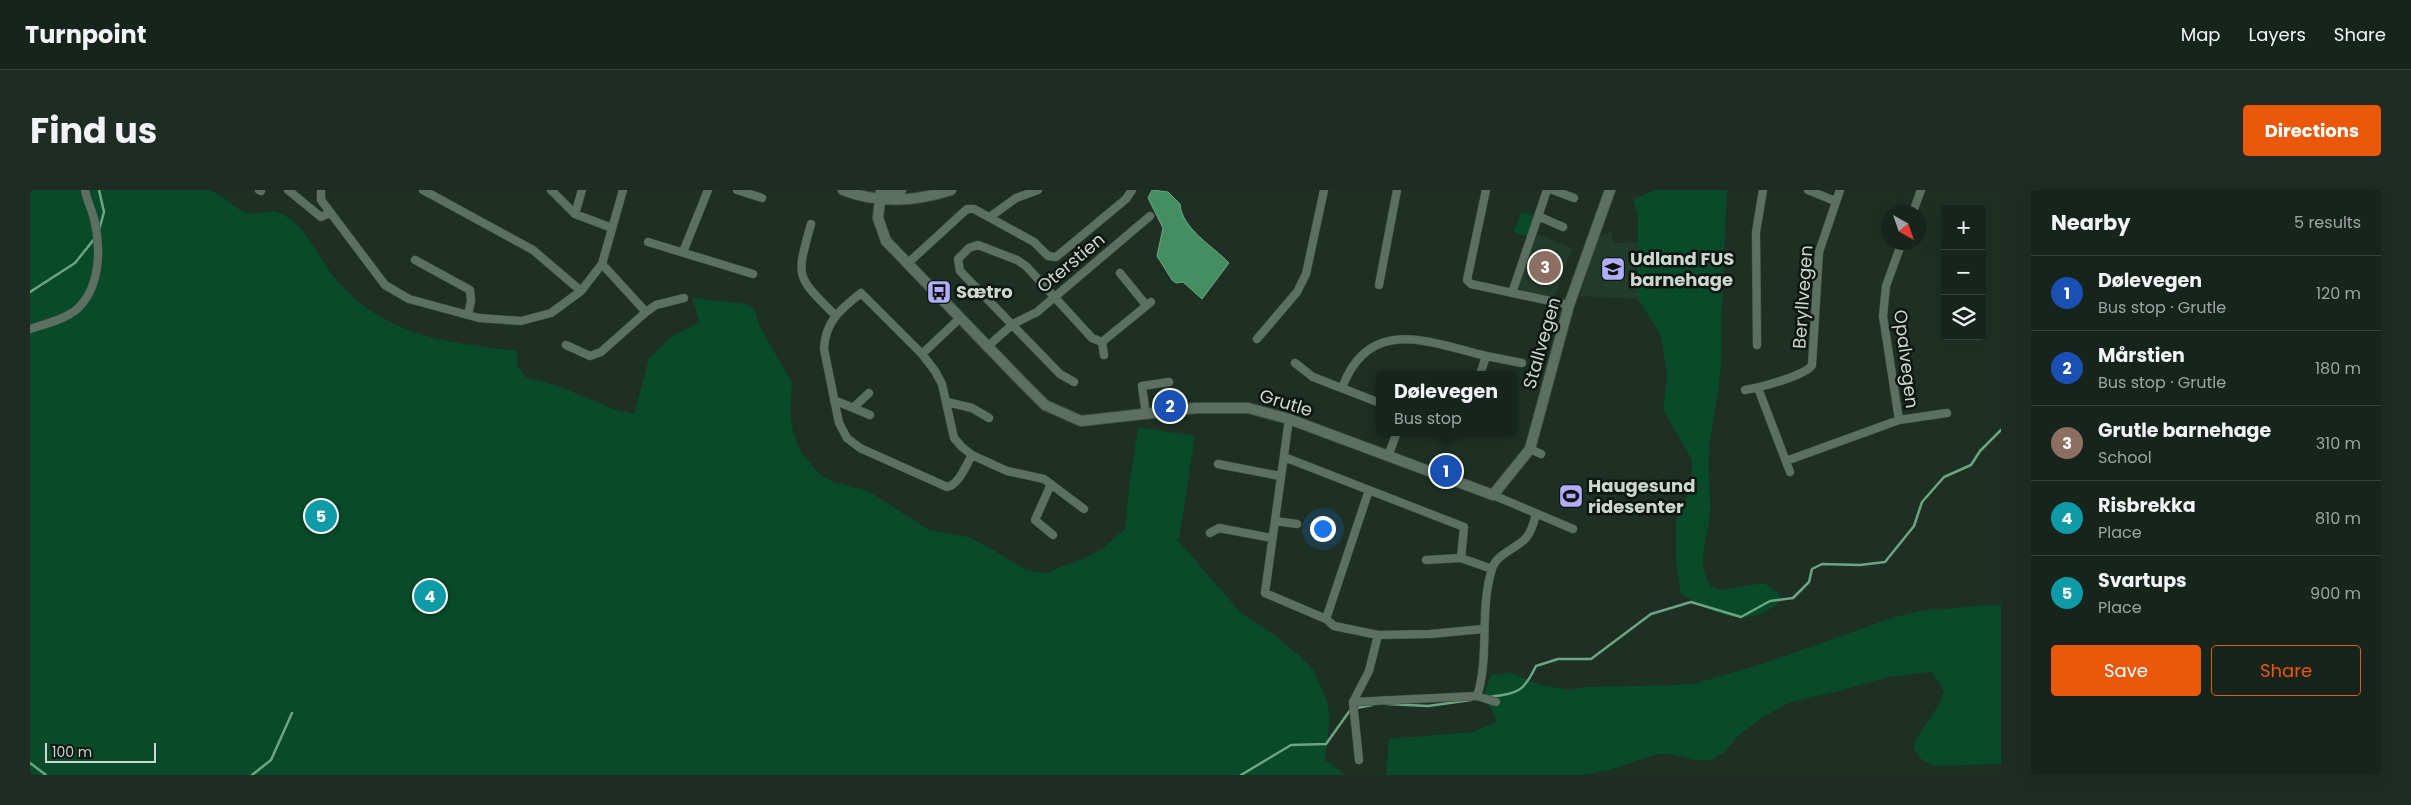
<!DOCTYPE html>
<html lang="en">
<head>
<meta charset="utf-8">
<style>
	:root { --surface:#16241b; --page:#1f2c24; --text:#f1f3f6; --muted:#9ea4a3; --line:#35413a; --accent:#ea580c }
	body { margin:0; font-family:Poppins,sans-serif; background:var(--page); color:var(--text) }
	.controls { position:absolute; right:15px; top:15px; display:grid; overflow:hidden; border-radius:5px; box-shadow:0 5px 20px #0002 }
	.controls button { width:45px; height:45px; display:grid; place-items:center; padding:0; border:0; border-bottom:1px solid var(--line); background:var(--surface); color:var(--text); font:25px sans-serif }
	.compass { position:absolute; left:1851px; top:15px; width:45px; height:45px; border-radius:50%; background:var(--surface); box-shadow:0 5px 20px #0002; rotate:140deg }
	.scale { position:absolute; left:15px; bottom:12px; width:111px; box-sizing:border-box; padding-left:5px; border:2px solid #ccd7cf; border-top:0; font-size:14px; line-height:18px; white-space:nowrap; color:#ccd7cf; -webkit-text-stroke:4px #0e1611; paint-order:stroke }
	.you { position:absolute; left:1292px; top:338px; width:18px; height:18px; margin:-12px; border:4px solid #fff; border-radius:50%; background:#1a73e8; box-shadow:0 0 0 8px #1a73e833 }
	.badge { display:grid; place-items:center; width:32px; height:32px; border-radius:50%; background:var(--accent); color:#fff; font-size:16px; font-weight:700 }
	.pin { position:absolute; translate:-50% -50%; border:2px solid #fff; box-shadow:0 1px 5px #0006 }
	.popup { position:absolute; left:1346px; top:181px; width:140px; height:65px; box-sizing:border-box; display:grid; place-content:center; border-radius:5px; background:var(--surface); filter:drop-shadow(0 1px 4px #0005); font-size:16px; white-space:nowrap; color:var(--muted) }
	.popup b { font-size:19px; color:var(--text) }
	.popup::after { content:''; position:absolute; left:50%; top:100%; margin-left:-10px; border:10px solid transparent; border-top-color:var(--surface) }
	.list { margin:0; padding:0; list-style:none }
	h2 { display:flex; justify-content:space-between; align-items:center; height:65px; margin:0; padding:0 20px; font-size:21px }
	h2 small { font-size:16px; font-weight:400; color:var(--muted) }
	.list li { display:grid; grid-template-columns:32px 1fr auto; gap:15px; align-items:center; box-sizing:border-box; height:75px; padding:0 20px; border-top:1px solid var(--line) }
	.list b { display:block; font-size:19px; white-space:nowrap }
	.list p { margin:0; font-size:16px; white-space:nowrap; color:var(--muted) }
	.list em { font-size:16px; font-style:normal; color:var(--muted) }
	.actions { display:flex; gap:10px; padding:15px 20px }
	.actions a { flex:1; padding:11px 0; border:1px solid var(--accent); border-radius:5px; text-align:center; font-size:18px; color:var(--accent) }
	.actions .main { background:var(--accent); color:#fff }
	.icon { flex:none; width:28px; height:28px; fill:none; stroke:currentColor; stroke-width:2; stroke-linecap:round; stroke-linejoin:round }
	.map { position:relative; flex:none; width:1971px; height:585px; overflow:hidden; border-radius:5px }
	header { display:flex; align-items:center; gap:30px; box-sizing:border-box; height:70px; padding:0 25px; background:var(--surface); border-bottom:1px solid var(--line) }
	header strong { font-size:24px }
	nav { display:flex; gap:28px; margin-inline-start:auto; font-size:18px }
	.intro { display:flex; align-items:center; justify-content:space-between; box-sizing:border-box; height:120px; padding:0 30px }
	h1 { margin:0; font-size:35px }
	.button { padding:12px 22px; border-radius:5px; background:var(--accent); color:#fff; font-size:18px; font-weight:700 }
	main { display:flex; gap:30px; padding:0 30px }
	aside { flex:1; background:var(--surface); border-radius:5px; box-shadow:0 5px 20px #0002 }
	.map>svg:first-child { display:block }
</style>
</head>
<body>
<header>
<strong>Turnpoint</strong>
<nav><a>Map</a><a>Layers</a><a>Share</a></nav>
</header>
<div class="intro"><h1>Find us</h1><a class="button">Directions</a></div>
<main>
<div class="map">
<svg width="1971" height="585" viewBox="0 0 1971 585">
	<rect width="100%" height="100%" fill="#1e3024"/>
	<path fill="#233b2b" d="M1582 42 1581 48 1586 53 1608 52V109L1550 106 1569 47Z
		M1507 44 1542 58 1524 109 1491 102 1488 95Z"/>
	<path fill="#084a2a" d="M0 0C43 0 86 0 129 0 144 0 164 0 178 0 193 3 203 19 218 23 228 25 238 19 247 22 275 32 287 66 304 87 352 146 417 153 488 161L487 176 496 187 528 196 583 219 604 224 619 169 641 147 670 132 662 108 716 114 725 120 729 135 762 193 760 222 763 242 770 261 790 285 804 292 838 301 899 340 938 347 953 354 996 380 1016 383 1055 368 1072 359 1095 339 1099 298 1108 237 1165 246 1149 349 1146 348 1211 423 1243 444 1267 464 1284 481 1296 509 1300 527 1295 570 1316 585H0Z
		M1626 0H1697L1691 140C1695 180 1683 222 1679 262 1677 282 1681 303 1680 323 1678 349 1665 372 1681 397L1691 400 1734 393 1748 403 1751 410C1717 442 1686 424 1651 404L1646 371V329L1661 298 1662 270 1633 219 1637 186 1631 145 1608 109V26L1603 9Z
		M1491 22 1505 26 1498 47 1484 42Z
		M1958 415 1971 416V574L1904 576 1892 570 1883 558C1890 537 1908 523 1914 501L1902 482 1858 487 1806 502 1760 512 1731 528 1709 545 1694 562 1682 570H1666L1639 564H1628L1579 580 1554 585H1356L1359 549 1443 542 1467 531 1454 505 1461 485 1481 483 1510 495 1540 500 1556 497 1647 495 1667 493 1732 474 1862 428 1889 421Z"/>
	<path fill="#448e61" stroke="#6da482" d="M1122 0 1138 2 1150 14C1152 39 1183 56 1199 73L1172 109 1153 92 1146 93 1142 90 1127 66 1133 38 1118 8Z"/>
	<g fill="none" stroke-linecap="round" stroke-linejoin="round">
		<path stroke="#6da482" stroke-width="2.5" d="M69 40 74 22 69 0
			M0 102 45 73 65 48
			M1459 507C1488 503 1493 503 1506 476L1528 469H1561L1621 424 1661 412 1711 427 1740 411 1763 408 1779 392 1782 379 1792 374 1830 375 1855 372 1884 336 1892 312 1914 287 1941 275 1950 261 1971 240
			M1357 514 1398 516 1441 510
			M0 573 16 585
			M222 585 241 570 262 523
			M1211 585 1261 555 1296 554 1321 519 1342 515"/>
		<defs>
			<path id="street" d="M229 0 231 1
				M258 0 291 27 299 23
				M291 0V10L355 95 379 109 449 128 491 131 521 123 551 101 572 74 593 0
				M393 0 503 60 551 101
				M521 0 545 24 582 38
				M707 0 732 8
				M1456 0 1437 90 1441 94 1539 115
				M1523 0 1544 8
				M1778 0 1805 11
				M1883 22 1891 0
				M545 24 552 0
				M1508 26 1533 37
				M960 27 986 8 1008 0
				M781 34C766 88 765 85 805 125
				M618 52 723 84
				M653 62 678 0
				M385 70 440 100 441 111 438 125
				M877 74 937 19H944L1004 52 1018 66 1026 67 1096 9 1102 0
				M1090 83 1116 115
				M1349 95 1367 0
				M1482 103 1517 0
				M616 122 626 115 654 108
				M0 139C15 134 33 130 46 120 70 99 71 61 65 33 63 22 57 11 55 0
				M1227 149 1267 102 1276 84 1294 0
				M1072 152 1074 165
				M536 155 560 166 571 162 616 122 572 74
				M1727 155 1726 42 1733 0
				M957 157 983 134 1007 122 1120 26
				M892 164 929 129
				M1456 166 1492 173
				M1265 173 1283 187 1350 213
				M1044 192 1030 184 930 81 928 69 939 58 948 55 987 70 996 76 1062 148 1072 152 1121 112
				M1312 198C1339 125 1399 152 1456 166L1450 185
				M1728 198 1760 282
				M1715 200C1728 198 1775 186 1782 175L1789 62 1810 0
				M804 210 840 225
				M917 212 942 218 959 228
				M824 217 839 203
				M1116 225 1112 196 1139 192
				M1259 229 1235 403 1296 429 1304 436 1348 445
				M1869 230 1853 126 1856 96 1872 52
				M1500 259 1511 264
				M942 265C936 275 929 295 917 297L830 258 817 248 809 233 794 159C795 131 811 119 831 103L892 164 905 181 912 194 924 248 932 257 942 265 977 281 1014 289 1054 319
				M1358 266 1367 242
				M1254 267 1434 337 1431 368
				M1756 271 1869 230 1917 223
				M1188 274 1250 286
				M1021 294 1005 330 1023 345
				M1463 305 1543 339
				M1245 331 1267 334
				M1180 343 1189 338 1242 348
				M1396 370 1431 368 1462 379
				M1296 429 1339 300
				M1447 506 1466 512
				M1323 512 1339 481 1348 445 1400 444 1453 439
				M1329 570 1323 512 1447 506C1460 467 1449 419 1462 379 1466 364 1486 359 1496 348 1502 341 1504 332 1506 324"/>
			<path id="secondary" d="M813 0C849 14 884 12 921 0
				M851 0 848 28 856 51 994 194 1015 215 1051 231 1166 218H1218L1259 229 1463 305 1500 259 1539 115 1580 0
				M858 0H871"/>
		</defs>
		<use href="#street" stroke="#3e4d43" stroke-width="9"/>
		<use href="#secondary" stroke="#3e4d43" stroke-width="12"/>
		<use href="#street" stroke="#5c7062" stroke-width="8"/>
		<use href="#secondary" stroke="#5c7062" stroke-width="10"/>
	</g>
	<defs>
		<symbol id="school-square" viewBox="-11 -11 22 22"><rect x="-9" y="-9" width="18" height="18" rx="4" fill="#b0aefa" stroke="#0e1611"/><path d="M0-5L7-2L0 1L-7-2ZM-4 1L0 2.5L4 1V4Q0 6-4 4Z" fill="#111"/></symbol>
		<symbol id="bus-square" viewBox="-11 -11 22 22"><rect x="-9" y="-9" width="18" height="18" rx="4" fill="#b0aefa" stroke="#0e1611"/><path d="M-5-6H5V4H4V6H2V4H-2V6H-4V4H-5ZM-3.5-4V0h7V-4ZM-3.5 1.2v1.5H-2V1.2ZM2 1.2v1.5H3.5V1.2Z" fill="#111"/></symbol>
		<symbol id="stadium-square" viewBox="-11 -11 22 22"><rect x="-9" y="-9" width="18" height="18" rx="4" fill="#b0aefa" stroke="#0e1611"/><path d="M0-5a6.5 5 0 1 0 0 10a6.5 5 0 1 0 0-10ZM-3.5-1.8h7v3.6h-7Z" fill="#111"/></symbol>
	</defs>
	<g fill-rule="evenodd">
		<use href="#school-square" x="1569" y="65" width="28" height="28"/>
		<use href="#bus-square" x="895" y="88" width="28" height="28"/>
		<use href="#stadium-square" x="1527" y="292" width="28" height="28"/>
	</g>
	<g text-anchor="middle" stroke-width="5" stroke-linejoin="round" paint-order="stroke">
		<g font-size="18" font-weight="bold" fill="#ccd7cf" stroke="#0e1611" text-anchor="start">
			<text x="1600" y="75">Udland FUS<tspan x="1600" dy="21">barnehage</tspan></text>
			<text x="926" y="108">Sætro</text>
			<text x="1558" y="302">Haugesund<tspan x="1558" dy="21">ridesenter</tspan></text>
		</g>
		<g font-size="18" fill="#ccd7cf" stroke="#0e1611">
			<text transform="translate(1041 73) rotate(-40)" y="6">Oterstien</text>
			<text transform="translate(1773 107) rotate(-86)" y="6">Beryllvegen</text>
			<text transform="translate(1512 153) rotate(-74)" y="6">Stallvegen</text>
			<text transform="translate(1876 169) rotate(83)" y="6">Opalvegen</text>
			<text transform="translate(1256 213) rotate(17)" y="6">Grutle</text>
		</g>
	</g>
</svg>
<div class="controls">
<button>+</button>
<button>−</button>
<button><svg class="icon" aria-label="layers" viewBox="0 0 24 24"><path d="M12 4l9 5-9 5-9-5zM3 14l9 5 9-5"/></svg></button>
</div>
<svg class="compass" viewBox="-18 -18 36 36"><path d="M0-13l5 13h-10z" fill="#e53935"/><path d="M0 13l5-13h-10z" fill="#9ea4a3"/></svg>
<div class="scale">100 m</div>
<div class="you"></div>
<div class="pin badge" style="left:1416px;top:281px;background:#1a4fb4">1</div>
<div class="popup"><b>Dølevegen</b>Bus stop</div>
<div class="pin badge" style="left:1140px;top:216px;background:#1a4fb4">2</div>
<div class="pin badge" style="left:1515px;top:77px;background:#8d6e63">3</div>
<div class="pin badge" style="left:400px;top:406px;background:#0f9aa8">4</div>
<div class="pin badge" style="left:291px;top:326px;background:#0f9aa8">5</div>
</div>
<aside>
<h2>Nearby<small>5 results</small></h2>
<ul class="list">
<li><span class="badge" style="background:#1a4fb4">1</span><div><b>Dølevegen</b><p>Bus stop · Grutle</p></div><em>120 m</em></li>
<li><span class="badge" style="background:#1a4fb4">2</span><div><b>Mårstien</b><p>Bus stop · Grutle</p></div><em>180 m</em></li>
<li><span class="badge" style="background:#8d6e63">3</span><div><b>Grutle barnehage</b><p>School</p></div><em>310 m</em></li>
<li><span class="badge" style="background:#0f9aa8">4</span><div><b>Risbrekka</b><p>Place</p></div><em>810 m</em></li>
<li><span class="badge" style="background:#0f9aa8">5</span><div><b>Svartups</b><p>Place</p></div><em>900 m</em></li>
</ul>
<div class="actions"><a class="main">Save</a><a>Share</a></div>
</aside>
</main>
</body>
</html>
